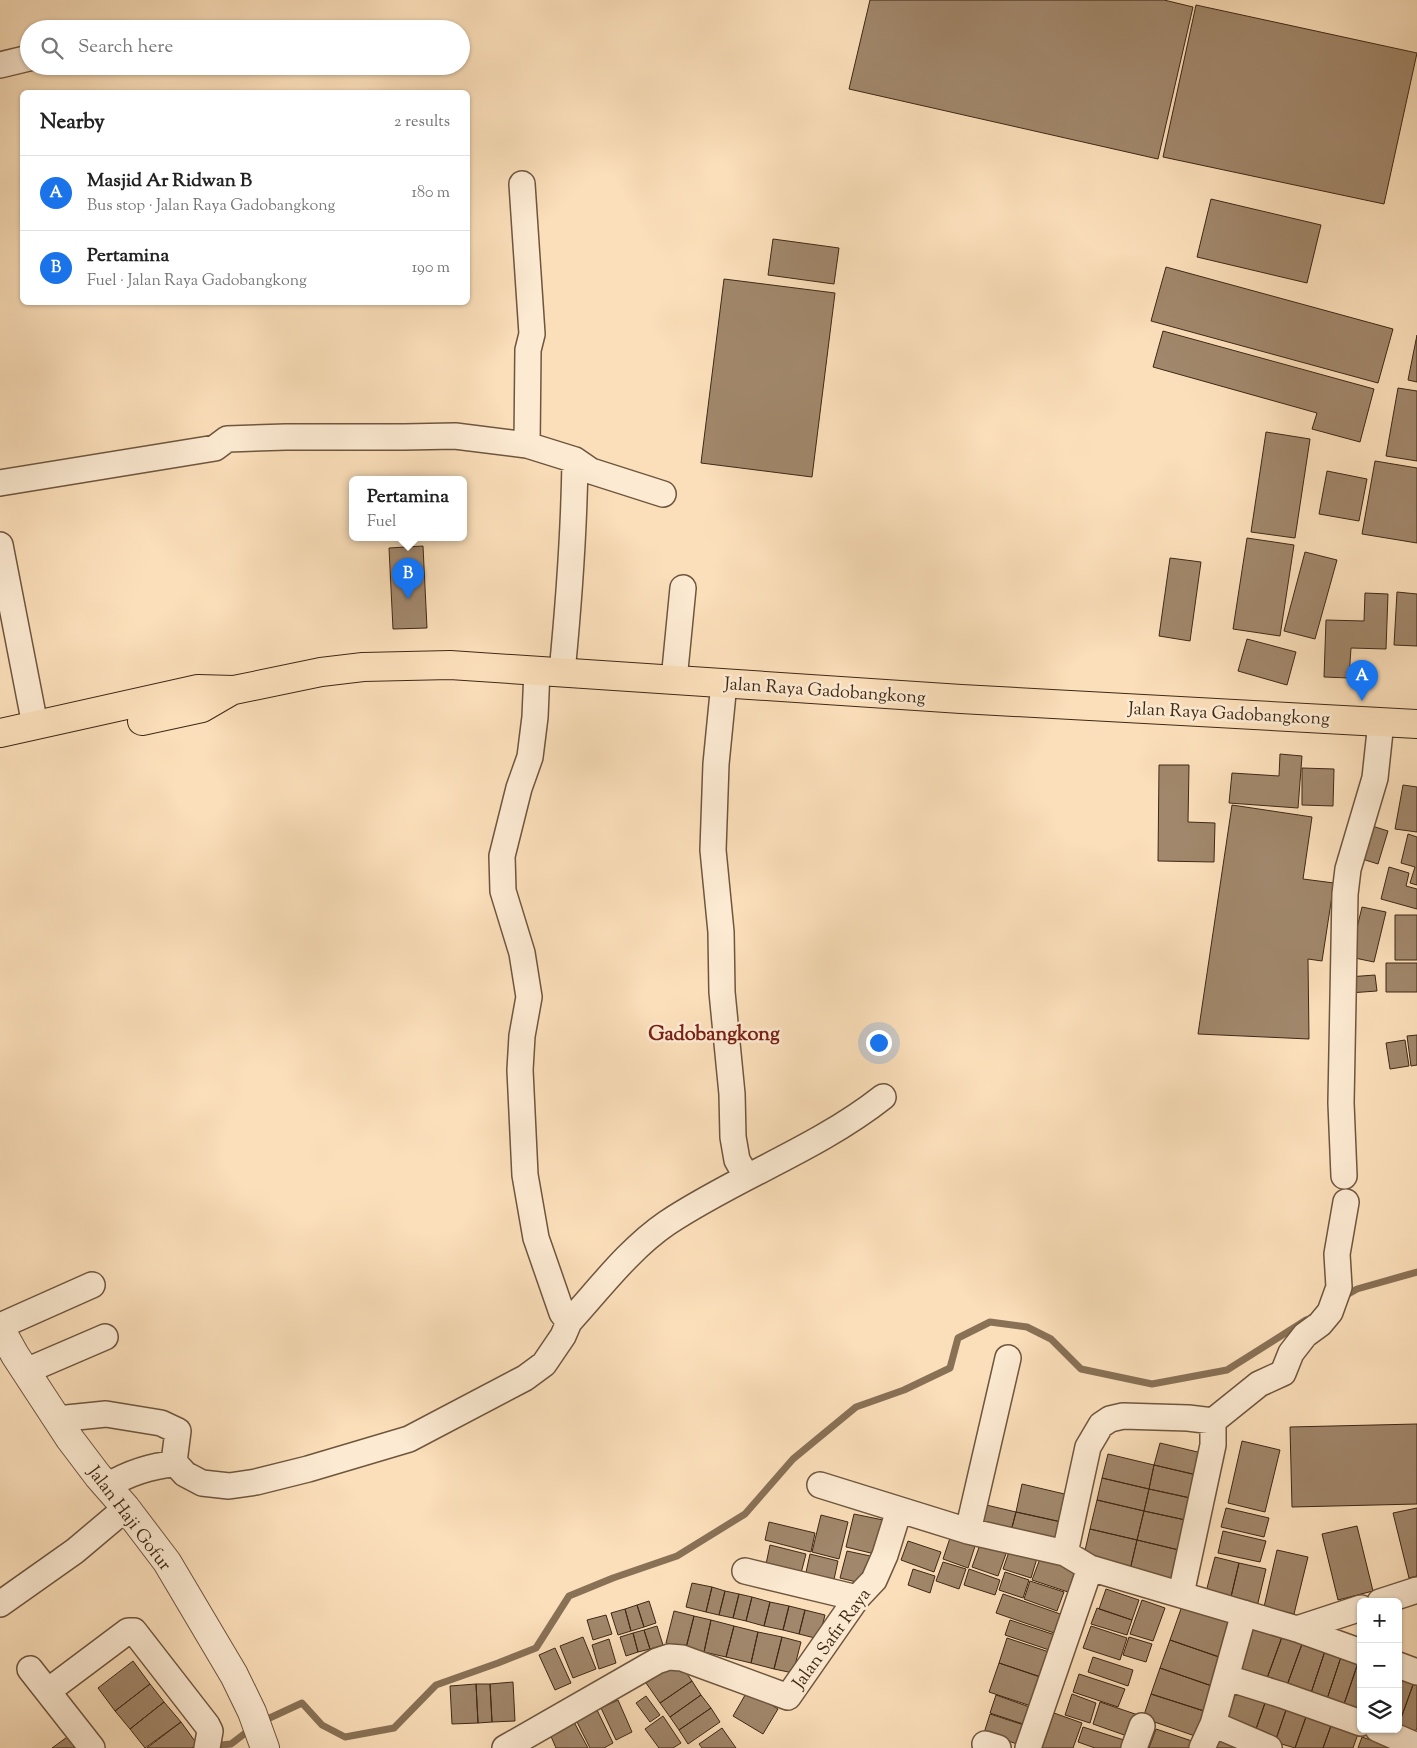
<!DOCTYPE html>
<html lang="en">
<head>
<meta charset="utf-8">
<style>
	:root { --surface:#fff; --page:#f6f6f6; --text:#222; --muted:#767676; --line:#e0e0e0; --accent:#1a73e8 }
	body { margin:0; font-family:"Sorts Mill Goudy",serif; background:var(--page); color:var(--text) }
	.controls { position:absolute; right:15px; bottom:15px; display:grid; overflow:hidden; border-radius:8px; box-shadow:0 1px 4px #0004 }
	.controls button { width:45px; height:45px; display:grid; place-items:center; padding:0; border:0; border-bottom:1px solid var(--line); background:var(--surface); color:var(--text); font:25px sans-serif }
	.you { position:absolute; left:878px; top:1042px; width:18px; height:18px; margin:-12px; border:4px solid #fff; border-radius:50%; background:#1a73e8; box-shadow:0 0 0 8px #1a73e833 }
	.badge { display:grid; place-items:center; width:32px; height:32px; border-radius:50%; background:var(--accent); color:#fff; font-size:16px; font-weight:700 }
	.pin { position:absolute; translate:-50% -41px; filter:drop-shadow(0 1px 2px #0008) }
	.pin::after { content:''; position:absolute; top:26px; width:18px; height:15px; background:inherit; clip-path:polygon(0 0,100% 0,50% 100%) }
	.popup { position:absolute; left:349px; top:476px; width:118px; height:65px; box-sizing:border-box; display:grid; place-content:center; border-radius:8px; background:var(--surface); filter:drop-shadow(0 1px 4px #0005); font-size:16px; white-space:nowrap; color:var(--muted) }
	.popup b { font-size:19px; color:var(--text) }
	.popup::after { content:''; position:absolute; left:50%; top:100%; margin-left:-10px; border:10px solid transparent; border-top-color:var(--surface) }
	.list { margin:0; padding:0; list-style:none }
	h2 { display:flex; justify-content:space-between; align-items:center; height:65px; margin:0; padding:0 20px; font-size:21px }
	h2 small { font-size:16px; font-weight:400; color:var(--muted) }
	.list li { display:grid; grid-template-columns:32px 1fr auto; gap:15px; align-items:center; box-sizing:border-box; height:75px; padding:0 20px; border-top:1px solid var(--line) }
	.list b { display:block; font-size:19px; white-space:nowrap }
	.list p { margin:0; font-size:16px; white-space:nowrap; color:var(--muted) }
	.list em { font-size:16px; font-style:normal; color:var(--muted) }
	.icon { flex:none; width:28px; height:28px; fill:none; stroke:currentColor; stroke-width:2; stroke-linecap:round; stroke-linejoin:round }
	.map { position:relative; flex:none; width:1417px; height:1748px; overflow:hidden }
	.search { position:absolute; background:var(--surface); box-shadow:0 1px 4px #0004; left:20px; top:20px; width:450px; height:55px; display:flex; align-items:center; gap:12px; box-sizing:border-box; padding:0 18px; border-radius:28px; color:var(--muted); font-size:19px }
	.panel { position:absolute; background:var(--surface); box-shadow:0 1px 4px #0004; left:20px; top:90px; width:450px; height:215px; border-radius:8px }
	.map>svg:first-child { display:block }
</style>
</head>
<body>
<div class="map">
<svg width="1417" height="1748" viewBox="0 0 1417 1748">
	<rect width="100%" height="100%" fill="#fbdfba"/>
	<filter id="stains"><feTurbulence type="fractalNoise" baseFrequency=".004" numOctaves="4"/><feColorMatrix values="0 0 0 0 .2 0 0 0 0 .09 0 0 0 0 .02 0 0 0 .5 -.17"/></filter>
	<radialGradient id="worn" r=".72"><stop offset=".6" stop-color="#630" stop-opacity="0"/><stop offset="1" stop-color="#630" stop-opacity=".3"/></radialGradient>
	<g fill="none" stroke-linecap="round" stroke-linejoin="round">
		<path stroke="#897156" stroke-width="7" d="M1343 1297 1357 1289 1417 1272
			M261 1722 302 1703 322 1725 345 1737 394 1728 436 1685 498 1663 536 1648 569 1596 613 1578 677 1556 745 1514 793 1459 856 1407 904 1390 950 1368 958 1338 990 1322 1027 1327 1051 1339 1081 1369 1152 1384 1227 1370 1306 1320
			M211 1746 231 1744 252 1728"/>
	</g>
	<path fill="#a1876b" stroke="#3f2815" d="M870 0H1164L1193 7 1158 159 849 89Z
		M1196 5 1417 53 1384 204 1163 157Z
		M1211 199 1321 225 1307 283 1197 257Z
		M773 239 839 248 834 284 768 275Z
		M1166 267 1393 329 1378 383 1151 321Z
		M724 279 835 293 812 477 701 463Z
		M1163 331 1374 389 1360 442 1312 429 1317 413 1153 367Z
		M1417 335V382L1408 380Z
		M1398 388 1417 391V461L1386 456Z
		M1266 432 1310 439 1295 538 1251 532Z
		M1375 461 1417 468V543L1362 534Z
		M1327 471 1367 479 1359 521 1319 514Z
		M1247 538 1294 545 1280 636 1233 629Z
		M423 546 427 628 393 629 389 548Z
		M1305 552 1337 560 1315 639 1284 631Z
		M1170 558 1201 562 1190 641 1159 636Z
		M1397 592 1417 594V646L1394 645Z
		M1365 593 1388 594 1386 649 1351 648 1349 678 1324 677 1326 620 1364 621Z
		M1247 639 1296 652 1287 685 1238 671Z
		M1280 754 1302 756 1298 808 1229 803 1232 773 1279 776Z
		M1159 765H1189L1188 822 1215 823 1214 862 1158 861Z
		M1302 768 1334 769 1333 806 1302 805Z
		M1403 785 1417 787V832L1395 829Z
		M1232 805 1312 817 1303 879 1334 883 1322 961 1308 959 1309 1039 1198 1034Z
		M1369 825 1388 831 1378 864 1359 858Z
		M1408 834 1417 837V885L1410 883 1415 867 1401 863Z
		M1389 867 1409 873 1406 886 1417 889V909L1381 899Z
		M1362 907 1386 912 1374 962 1350 957Z
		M1395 915H1417V960H1395Z
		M1386 963H1417V992H1386Z
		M1375 975 1377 991 1349 993 1348 977Z
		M1417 1035V1065L1411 1066 1407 1036Z
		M1405 1040 1409 1066 1390 1069 1386 1043Z
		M1417 1424V1504L1292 1507 1290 1427Z
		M1242 1441 1280 1450 1265 1512 1228 1503Z
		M1160 1443 1206 1454 1201 1476 1154 1465Z
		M1108 1454 1154 1465 1149 1489 1102 1478Z
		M1154 1465 1201 1476 1195 1499 1149 1489Z
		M1102 1478 1149 1489 1144 1511 1097 1500Z
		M1022 1484 1073 1496 1066 1523 1016 1512Z
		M1149 1489 1195 1499 1190 1521 1144 1511Z
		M1097 1500 1144 1511 1137 1540 1090 1529Z
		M982 1504 1016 1512 1010 1535 977 1527Z
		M1226 1508 1269 1518 1264 1537 1221 1527Z
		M1417 1508V1576L1409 1578 1393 1513Z
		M1144 1511 1190 1521 1183 1551 1137 1540Z
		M1016 1512 1066 1523 1061 1547 1010 1535Z
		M854 1514 888 1521 879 1555 846 1547Z
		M821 1515 848 1522 839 1559 812 1552Z
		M769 1522 815 1533 811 1552 765 1540Z
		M1357 1526 1373 1591 1338 1600 1322 1534Z
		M1090 1529 1137 1540 1130 1570 1083 1559Z
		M1223 1531 1266 1541 1260 1562 1218 1553Z
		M952 1532 977 1540 968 1568 943 1559Z
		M982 1539 1008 1548 998 1576 972 1567Z
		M1137 1540 1183 1551 1176 1581 1130 1570Z
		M908 1541 941 1552 934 1572 901 1560Z
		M770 1545 806 1554 800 1577 765 1569Z
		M1011 1546 1038 1555 1031 1578 1003 1569Z
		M1277 1550 1308 1557 1294 1614 1264 1607Z
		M847 1551 875 1557 869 1585 840 1578Z
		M810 1554 838 1561 833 1584 805 1577Z
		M1041 1556 1076 1568 1068 1592 1032 1580Z
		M1215 1557 1239 1563 1230 1601 1205 1596Z
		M943 1562 966 1569 959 1589 936 1581Z
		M1239 1563 1266 1569 1257 1607 1230 1601Z
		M913 1569 935 1576 930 1593 908 1585Z
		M969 1569 1000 1580 995 1595 964 1585Z
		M1005 1572 1029 1580 1023 1598 999 1590Z
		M1030 1581 1064 1592 1057 1611 1024 1599Z
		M692 1583 712 1587 706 1612 686 1607Z
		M712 1587 725 1591 719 1615 706 1612Z
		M1106 1589 1139 1600 1132 1620 1099 1609Z
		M725 1591 739 1594 733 1618 719 1615Z
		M739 1594 752 1597 746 1621 733 1618Z
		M1003 1594 1066 1616 1060 1635 996 1613Z
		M752 1597 770 1602 764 1626 746 1621Z
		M1142 1600 1165 1608 1153 1641 1130 1634Z
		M649 1601 656 1623 644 1627 637 1605Z
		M770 1602 789 1606 783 1630 764 1626Z
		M637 1605 644 1627 631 1631 625 1609Z
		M789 1606 805 1610 799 1634 783 1630Z
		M1182 1606 1234 1623 1222 1658 1170 1640Z
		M1097 1608 1132 1620 1127 1635 1091 1624Z
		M625 1609 631 1631 618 1635 611 1613Z
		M805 1610 825 1615 819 1639 799 1634Z
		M674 1611 694 1616 686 1648 666 1643Z
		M606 1615 612 1634 593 1640 587 1620Z
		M694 1616 711 1620 704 1652 686 1648Z
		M711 1620 734 1626 726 1657 704 1652Z
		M1010 1620 1061 1637 1055 1652 1005 1635Z
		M1247 1625 1282 1637 1266 1681 1232 1669Z
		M657 1626 663 1645 650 1649 644 1630Z
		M734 1626 758 1632 751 1663 726 1657Z
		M1091 1626 1127 1638 1120 1660 1083 1648Z
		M644 1630 650 1649 638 1652 633 1633Z
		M758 1632 782 1637 774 1669 751 1663Z
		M633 1633 638 1652 626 1656 620 1637Z
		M583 1637 596 1669 573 1678 560 1646Z
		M782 1637 801 1642 793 1673 774 1669Z
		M1129 1637 1152 1644 1146 1662 1123 1655Z
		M1282 1637 1302 1644 1286 1688 1266 1681Z
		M1007 1638 1055 1654 1046 1679 999 1663Z
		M609 1639 616 1663 599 1669 592 1645Z
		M1170 1640 1222 1658 1212 1686 1160 1668Z
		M1302 1644 1325 1651 1310 1696 1286 1688Z
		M555 1648 571 1683 555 1690 539 1655Z
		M1325 1651 1341 1657 1326 1702 1310 1696Z
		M1093 1657 1133 1670 1128 1686 1088 1672Z
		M1341 1657 1358 1663 1343 1707 1326 1702Z
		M133 1661 150 1684 115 1711 98 1688Z
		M678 1661 692 1681 660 1703 646 1683Z
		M999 1663 1044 1678 1034 1707 989 1692Z
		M1358 1663 1361 1664V1714L1343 1707Z
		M1160 1668 1212 1686 1204 1711 1151 1694Z
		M1079 1674 1125 1689 1118 1707 1073 1692Z
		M1398 1676 1414 1682 1398 1726Z
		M692 1681 701 1695 670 1717 660 1703Z
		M513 1682 515 1721 492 1722 490 1684Z
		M1414 1682 1417 1683V1728L1415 1732 1398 1727Z
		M150 1684 164 1702 130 1729 115 1711Z
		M476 1684 478 1723 452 1724 450 1686Z
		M476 1684H490L492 1722 478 1723Z
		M1231 1688 1266 1700 1254 1735 1219 1723Z
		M748 1690 778 1709 763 1734 733 1716Z
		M1072 1694 1096 1703 1090 1723 1065 1715Z
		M1151 1694 1204 1711 1195 1736 1143 1718Z
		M701 1695 711 1708 679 1730 670 1717Z
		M996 1695 1035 1709 1029 1726 990 1713Z
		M646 1696 660 1715 650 1722 636 1703Z
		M618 1700 632 1732 616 1740 601 1708Z
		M1266 1700 1287 1707 1275 1742 1254 1735Z
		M164 1702 181 1722 145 1748 130 1729Z
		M1100 1702 1138 1715 1130 1737 1093 1724Z
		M1287 1707 1307 1714 1295 1748 1275 1742Z
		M711 1708 720 1722 688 1744 679 1730Z
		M597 1710 613 1743 604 1748H590L576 1720Z
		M1054 1713 1082 1723 1073 1748H1042Z
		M990 1714 1027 1726 1020 1745 984 1733Z
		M1307 1714 1332 1723 1323 1748H1295Z
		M663 1716 681 1743 673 1748H659L645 1729Z
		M181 1722 197 1744 192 1748H147Z
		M574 1722 588 1748H556L550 1734Z
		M1332 1723 1359 1731 1353 1748H1323Z
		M1083 1727 1124 1740 1121 1748H1095L1078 1742Z
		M722 1728 736 1748H702L699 1744Z
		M1156 1729 1195 1742 1193 1748H1149Z
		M1215 1733 1238 1740 1235 1748H1210Z
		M70 1735 80 1748H52Z
		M1362 1737 1391 1747V1748H1358Z"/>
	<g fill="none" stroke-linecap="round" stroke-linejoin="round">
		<defs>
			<path id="minor" d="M0 65 29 58
				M522 184 532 334 528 350 527 445
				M0 483 215 448 227 439 286 437H404L455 436 527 445 575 460 591 471 663 494
				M0 545 35 725
				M562 672C569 601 574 531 575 460
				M674 680 683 588
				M724 683 716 764 713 850 721 932 722 992 732 1094 733 1137 737 1160 741 1167 745 1172 750 1174
				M1344 1176 1341 1103 1345 894 1348 869 1375 778 1381 722
				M569 1322C600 1288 629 1249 667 1223 736 1177 817 1149 883 1097
				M0 1326 92 1285
				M26 1371 105 1337
				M57 1419 106 1414 161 1423 178 1431 174 1462 185 1474 202 1483 229 1486 256 1482 308 1469 409 1439 525 1378 544 1364 563 1336 569 1322 562 1313 536 1238 525 1175 520 1070 522 1036 529 997 522 953 503 891 502 856 519 788 530 757 535 717 537 670
				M820 1485 968 1531 1065 1553 1090 1568 1297 1629 1361 1652
				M107 1486C129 1473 149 1466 174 1464
				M968 1531 1008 1358
				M1065 1553 1088 1447 1101 1425 1110 1419 1123 1416 1188 1418 1213 1421 1259 1384 1283 1373 1291 1353 1305 1335 1320 1324 1330 1312 1339 1287 1337 1254 1346 1202
				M745 1571 857 1598
				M1181 1594 1213 1445V1421
				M1380 1602 1417 1590
				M0 1604 75 1551 126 1508
				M1297 1629 1361 1608
				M1398 1665 1417 1672
				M30 1669 92 1748
				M1227 1675 1234 1680 1282 1695 1361 1723
				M48 1691 128 1631H134L207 1725 210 1731 207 1748
				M1213 1724 1269 1748
				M1378 1729 1417 1746
				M985 1744 998 1748
				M505 1748 657 1661 669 1657 682 1658 788 1697 857 1598 874 1580 885 1555 899 1510
				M1028 1748 1090 1568
				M1134 1748 1142 1726
				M1202 1748 1213 1724 1244 1613"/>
			<path id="tertiary" d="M0 1328 15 1355 70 1439 98 1476 126 1508 167 1562 234 1675 252 1712 265 1748"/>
			<path id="trunk" d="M142 721 202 708 233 690
				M0 733 198 689 234 690 321 672 363 667 450 665 961 699 1417 724"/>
		</defs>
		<use href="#minor" stroke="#6e563e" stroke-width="28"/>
		<use href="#tertiary" stroke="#6e563e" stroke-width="30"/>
		<use href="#trunk" stroke="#3f2815" stroke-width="30"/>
		<use href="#minor" stroke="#fcead2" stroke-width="25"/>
		<use href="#tertiary" stroke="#fcead2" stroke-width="28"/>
		<use href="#trunk" stroke="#fbdfba" stroke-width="28"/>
	</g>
	<g text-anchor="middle" stroke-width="5" stroke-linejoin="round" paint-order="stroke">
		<g font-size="18" fill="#3f2815" stroke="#fcead2">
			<text transform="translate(825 690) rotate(4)" y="6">Jalan Raya Gadobangkong</text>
			<text transform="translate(1229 713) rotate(3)" y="6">Jalan Raya Gadobangkong</text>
			<text transform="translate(130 1518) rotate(53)" y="6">Jalan Haji Gofur</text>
			<text transform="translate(831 1638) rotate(-54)" y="6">Jalan Safir Raya</text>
		</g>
		<g font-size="20" font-weight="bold" fill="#7a1f14" stroke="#fcead2">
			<text x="714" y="1040">Gadobangkong</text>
		</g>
	</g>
	<rect width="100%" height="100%" filter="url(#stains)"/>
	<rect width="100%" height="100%" fill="url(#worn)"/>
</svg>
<div class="controls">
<button>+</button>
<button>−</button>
<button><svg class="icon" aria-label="layers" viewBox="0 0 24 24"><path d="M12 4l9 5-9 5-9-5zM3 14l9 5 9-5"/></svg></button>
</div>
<div class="you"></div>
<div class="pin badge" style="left:1362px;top:701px">A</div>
<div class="pin badge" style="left:408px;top:599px">B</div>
<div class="popup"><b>Pertamina</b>Fuel</div>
<div class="search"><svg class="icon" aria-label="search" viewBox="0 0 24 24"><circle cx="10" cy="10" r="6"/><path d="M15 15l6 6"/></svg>Search here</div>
<section class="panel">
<h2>Nearby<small>2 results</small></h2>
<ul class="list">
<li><span class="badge">A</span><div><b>Masjid Ar Ridwan B</b><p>Bus stop · Jalan Raya Gadobangkong</p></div><em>180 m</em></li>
<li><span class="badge">B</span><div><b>Pertamina</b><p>Fuel · Jalan Raya Gadobangkong</p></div><em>190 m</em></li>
</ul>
</section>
</div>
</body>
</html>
